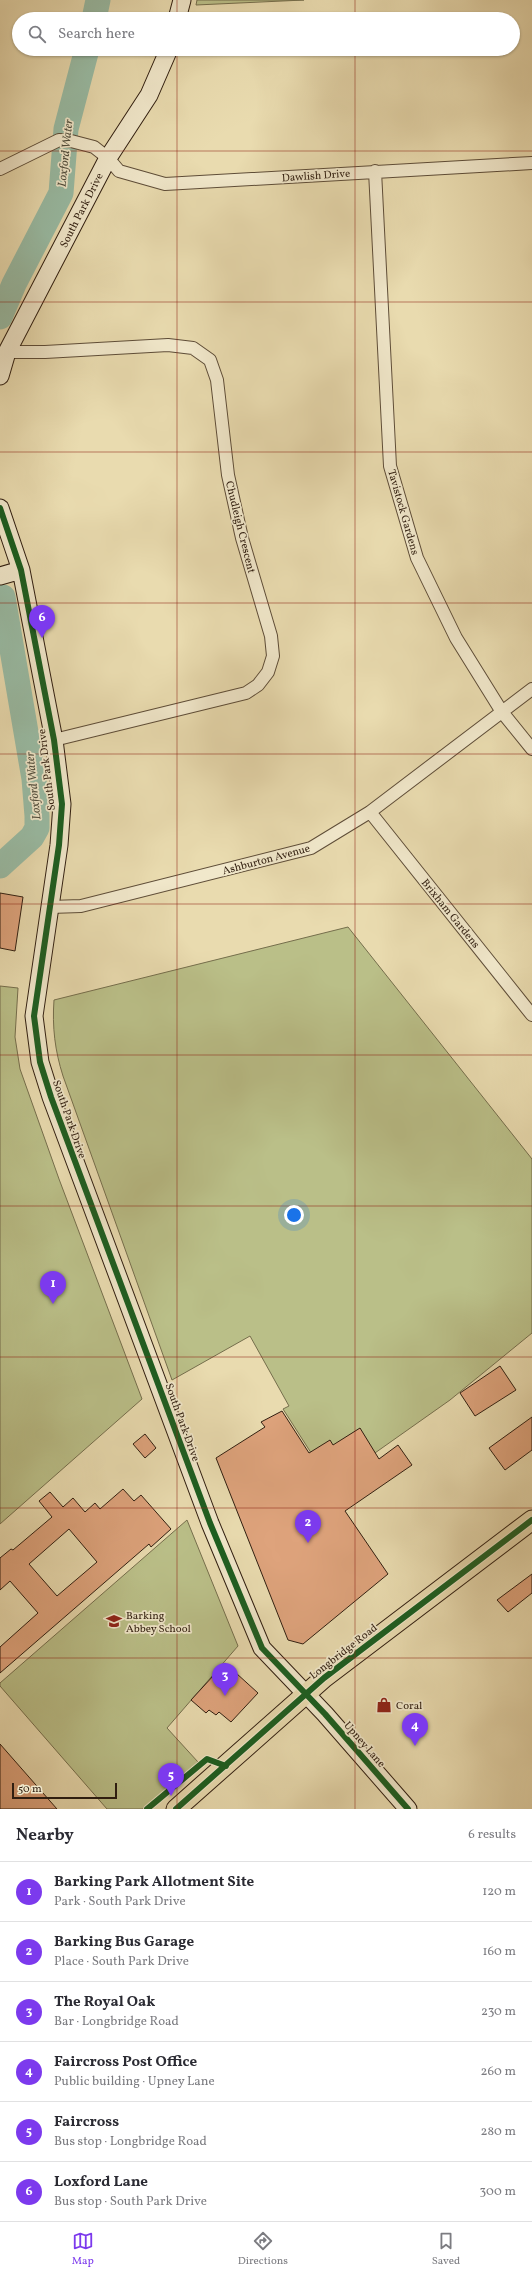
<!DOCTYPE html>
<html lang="en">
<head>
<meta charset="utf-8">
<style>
	:root { --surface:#fff; --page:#f7f7f7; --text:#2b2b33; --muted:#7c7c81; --line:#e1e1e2; --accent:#7c3aed }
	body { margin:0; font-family:Vollkorn,serif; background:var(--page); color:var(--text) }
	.scale { position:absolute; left:12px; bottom:10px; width:105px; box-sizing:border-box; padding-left:4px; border:2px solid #301e10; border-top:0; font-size:11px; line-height:14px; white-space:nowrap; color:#301e10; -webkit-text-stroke:3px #f1e8cb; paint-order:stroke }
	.you { position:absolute; left:294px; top:1215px; width:14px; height:14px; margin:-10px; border:3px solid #fff; border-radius:50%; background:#1a73e8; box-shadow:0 0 0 6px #1a73e833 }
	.badge { display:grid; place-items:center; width:26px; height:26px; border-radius:50%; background:var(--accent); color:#fff; font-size:13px; font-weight:700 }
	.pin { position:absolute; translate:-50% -33px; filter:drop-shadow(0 1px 2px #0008) }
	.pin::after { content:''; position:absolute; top:21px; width:14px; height:12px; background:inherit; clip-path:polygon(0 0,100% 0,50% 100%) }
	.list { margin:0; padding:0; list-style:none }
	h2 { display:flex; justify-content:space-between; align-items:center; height:52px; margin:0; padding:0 16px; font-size:17px }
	h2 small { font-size:13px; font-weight:400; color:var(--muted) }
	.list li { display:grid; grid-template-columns:26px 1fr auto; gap:12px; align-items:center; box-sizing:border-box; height:60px; padding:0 16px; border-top:1px solid var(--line) }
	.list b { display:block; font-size:15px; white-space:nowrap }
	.list p { margin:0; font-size:13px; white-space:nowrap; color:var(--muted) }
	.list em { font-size:13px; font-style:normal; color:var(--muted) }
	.icon { flex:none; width:22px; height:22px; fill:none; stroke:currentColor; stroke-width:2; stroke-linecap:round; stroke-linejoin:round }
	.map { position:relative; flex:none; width:532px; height:1809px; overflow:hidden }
	.search { position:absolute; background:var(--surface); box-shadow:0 1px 3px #0004; left:12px; right:12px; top:12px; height:44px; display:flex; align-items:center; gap:10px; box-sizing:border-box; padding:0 14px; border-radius:22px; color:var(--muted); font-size:15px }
	.sheet { height:412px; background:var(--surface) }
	nav { display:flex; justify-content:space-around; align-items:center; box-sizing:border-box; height:56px; border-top:1px solid var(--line); background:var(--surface); font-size:11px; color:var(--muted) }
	nav a { display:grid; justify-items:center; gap:2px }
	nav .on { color:var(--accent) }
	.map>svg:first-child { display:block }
</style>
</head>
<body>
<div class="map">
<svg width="532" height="1809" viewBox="0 0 532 1809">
	<rect width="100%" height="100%" fill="#e9dbaf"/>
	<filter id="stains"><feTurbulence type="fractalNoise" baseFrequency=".005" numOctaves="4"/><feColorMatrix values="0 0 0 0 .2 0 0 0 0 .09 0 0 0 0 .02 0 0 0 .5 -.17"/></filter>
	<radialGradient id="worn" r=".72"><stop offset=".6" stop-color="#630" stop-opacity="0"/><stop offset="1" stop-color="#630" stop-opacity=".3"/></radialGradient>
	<path fill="#babf88" stroke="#756e4c" d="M197 0H304L196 5Z
		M348 927 532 1159V1333L450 1400 331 1484 283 1409 289 1406 250 1336 172 1380 63 1076C55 1051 52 1027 54 1000Z
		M0 986 18 988 15 1037 20 1069 59 1179 142 1399 0 1524Z
		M187 1520 238 1646 167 1728 198 1762 142 1809H107L0 1686V1683Z"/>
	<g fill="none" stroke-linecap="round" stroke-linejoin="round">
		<path stroke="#99bca5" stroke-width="25" d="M94 19 98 0
			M0 317 14 284 61 193 66 129 87 49
			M0 866 32 837 37 828V816L34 779 3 597"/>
	</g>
	<path fill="#dea37c" stroke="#301e10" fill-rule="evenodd" d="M0 893 23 897 15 951 0 948Z
		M500 1366 516 1390 475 1416 460 1393Z
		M282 1411 309 1453 330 1440 333 1445 360 1428 379 1459 398 1445 412 1465 345 1511 388 1574 303 1644 288 1640 216 1458 265 1427 261 1422Z
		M532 1417V1450L505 1470 489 1448Z
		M145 1434 156 1448 145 1458 133 1444Z
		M123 1489 134 1501 141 1495 171 1529 151 1547 149 1544 0 1673V1647L38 1613 10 1581 0 1590V1558L11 1549 13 1550 52 1517 39 1501 50 1492 63 1507 73 1498 85 1512 95 1503 100 1509ZM69 1529 97 1562 57 1596 29 1564Z
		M532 1574V1593L508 1612 497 1600Z
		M225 1663 258 1693 231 1722 219 1712 216 1715 209 1710 206 1713 191 1700Z
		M0 1744 57 1809H0Z"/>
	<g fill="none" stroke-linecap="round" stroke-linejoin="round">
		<defs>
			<path id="street" d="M0 169 59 140 71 141 94 147 108 158 119 171 165 184 532 163
				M375 171 390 466 417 558 456 638 502 712 532 749
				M7 352H45L168 345 193 348 210 360 217 380 228 475 242 538 271 636 273 656 268 672 258 685 246 693 54 740
				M370 812 532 1015
				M50 907 81 906 311 848 370 812 532 689"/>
			<path id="secondary" d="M177 19 182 0
				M0 376 7 352 108 158 149 95 169 49
				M0 508 21 570 54 740 62 804 59 845 34 1016 40 1062 51 1097 210 1523 262 1648 325 1714 408 1809
				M0 576 21 570"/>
			<path id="primary" d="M176 1809 324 1678 532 1520"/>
		</defs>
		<use href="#street" stroke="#5e4d38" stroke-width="14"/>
		<use href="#secondary" stroke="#301e10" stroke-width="19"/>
		<use href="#primary" stroke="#301e10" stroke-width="21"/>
		<use href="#street" stroke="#f1e8cb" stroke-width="12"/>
		<use href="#secondary" stroke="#f1e8cb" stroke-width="17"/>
		<use href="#primary" stroke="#e9dbaf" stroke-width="19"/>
		<defs>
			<path id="cycleway" d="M0 508 21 570 54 740 62 804 59 845 34 1016 40 1062 51 1097 210 1523 262 1648 325 1714 408 1809
				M147 1809 207 1759 226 1766
				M176 1809 324 1678 532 1520"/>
		</defs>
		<use href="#cycleway" stroke="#f1e8cb" stroke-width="8"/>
		<use href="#cycleway" stroke="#1b5e20" stroke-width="6"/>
	</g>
	<path fill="none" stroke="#8f2418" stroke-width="1" stroke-opacity="0.55" d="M177 0V19M355 0V19M177 49V1809M355 49V1809M0 151H532M0 302H532M0 452H532M0 603H532M0 754H532M0 904H532M0 1055H532M0 1206H532M0 1357H532M0 1508H532M0 1658H532"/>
	<defs>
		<symbol id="school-bare" viewBox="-9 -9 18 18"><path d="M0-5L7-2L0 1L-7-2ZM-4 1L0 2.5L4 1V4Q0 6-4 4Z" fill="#8f2418" stroke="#f1e8cb" stroke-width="2.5" paint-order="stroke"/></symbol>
		<symbol id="shop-bare" viewBox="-9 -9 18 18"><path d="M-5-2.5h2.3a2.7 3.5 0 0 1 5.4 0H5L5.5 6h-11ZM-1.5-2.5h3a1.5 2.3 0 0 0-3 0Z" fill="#8f2418" stroke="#f1e8cb" stroke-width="2.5" paint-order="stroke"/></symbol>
	</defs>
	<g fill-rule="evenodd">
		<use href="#school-bare" x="103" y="1610" width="22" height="22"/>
		<use href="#shop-bare" x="373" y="1694" width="22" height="22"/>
	</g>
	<g text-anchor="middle" stroke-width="3.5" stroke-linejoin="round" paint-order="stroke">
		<g font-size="11" fill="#301e10" stroke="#f1e8cb">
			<text transform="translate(316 175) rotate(-4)" y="4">Dawlish Drive</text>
			<text transform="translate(81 210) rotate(-63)" y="4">South Park Drive</text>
			<text transform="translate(404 512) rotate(74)" y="4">Tavistock Gardens</text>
			<text transform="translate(241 527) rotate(76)" y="4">Chudleigh Crescent</text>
			<text transform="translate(46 770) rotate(-97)" y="4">South Park Drive</text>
			<text transform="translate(266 859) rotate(-15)" y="4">Ashburton Avenue</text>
			<text transform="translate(451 913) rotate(51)" y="4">Brixham Gardens</text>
			<text transform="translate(70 1119) rotate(71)" y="4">South Park Drive</text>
			<text transform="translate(183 1422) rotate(70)" y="4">South Park Drive</text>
			<text transform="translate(343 1651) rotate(-38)" y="4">Longbridge Road</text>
			<text transform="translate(365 1744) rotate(49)" y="4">Upney Lane</text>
		</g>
		<g font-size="11" fill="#301e10" stroke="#f1e8cb" text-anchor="start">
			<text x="126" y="1619">Barking<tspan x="126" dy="13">Abbey School</tspan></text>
			<text x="396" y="1709">Coral</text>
		</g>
		<g font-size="12" font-style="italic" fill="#504d3d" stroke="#f1e8cb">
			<text transform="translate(65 153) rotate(-84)" y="4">Loxford Water</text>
			<text transform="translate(33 786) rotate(-96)" y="4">Loxford Water</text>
		</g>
	</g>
	<rect width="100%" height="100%" filter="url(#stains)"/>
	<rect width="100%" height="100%" fill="url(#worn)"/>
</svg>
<div class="scale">50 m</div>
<div class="you"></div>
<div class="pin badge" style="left:53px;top:1304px">1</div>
<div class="pin badge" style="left:308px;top:1543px">2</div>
<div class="pin badge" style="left:225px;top:1696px">3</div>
<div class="pin badge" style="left:415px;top:1746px">4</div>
<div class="pin badge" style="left:171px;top:1796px">5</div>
<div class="pin badge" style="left:42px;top:638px">6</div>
<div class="search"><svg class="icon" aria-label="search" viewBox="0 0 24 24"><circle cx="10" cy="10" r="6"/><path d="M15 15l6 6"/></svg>Search here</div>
</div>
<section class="sheet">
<h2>Nearby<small>6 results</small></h2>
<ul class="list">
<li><span class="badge">1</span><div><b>Barking Park Allotment Site</b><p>Park · South Park Drive</p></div><em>120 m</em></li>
<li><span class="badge">2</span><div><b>Barking Bus Garage</b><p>Place · South Park Drive</p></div><em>160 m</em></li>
<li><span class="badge">3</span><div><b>The Royal Oak</b><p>Bar · Longbridge Road</p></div><em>230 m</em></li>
<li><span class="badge">4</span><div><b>Faircross Post Office</b><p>Public building · Upney Lane</p></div><em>260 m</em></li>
<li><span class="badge">5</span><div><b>Faircross</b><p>Bus stop · Longbridge Road</p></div><em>280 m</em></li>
<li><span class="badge">6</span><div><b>Loxford Lane</b><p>Bus stop · South Park Drive</p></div><em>300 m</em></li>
</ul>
</section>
<nav>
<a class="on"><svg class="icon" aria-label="map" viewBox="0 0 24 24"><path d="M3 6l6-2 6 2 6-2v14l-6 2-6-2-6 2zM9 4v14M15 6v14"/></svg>Map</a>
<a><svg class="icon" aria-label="directions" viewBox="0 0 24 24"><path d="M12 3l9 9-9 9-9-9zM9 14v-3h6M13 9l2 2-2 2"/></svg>Directions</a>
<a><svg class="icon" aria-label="saved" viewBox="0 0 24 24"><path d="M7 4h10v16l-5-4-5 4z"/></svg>Saved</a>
</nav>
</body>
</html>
